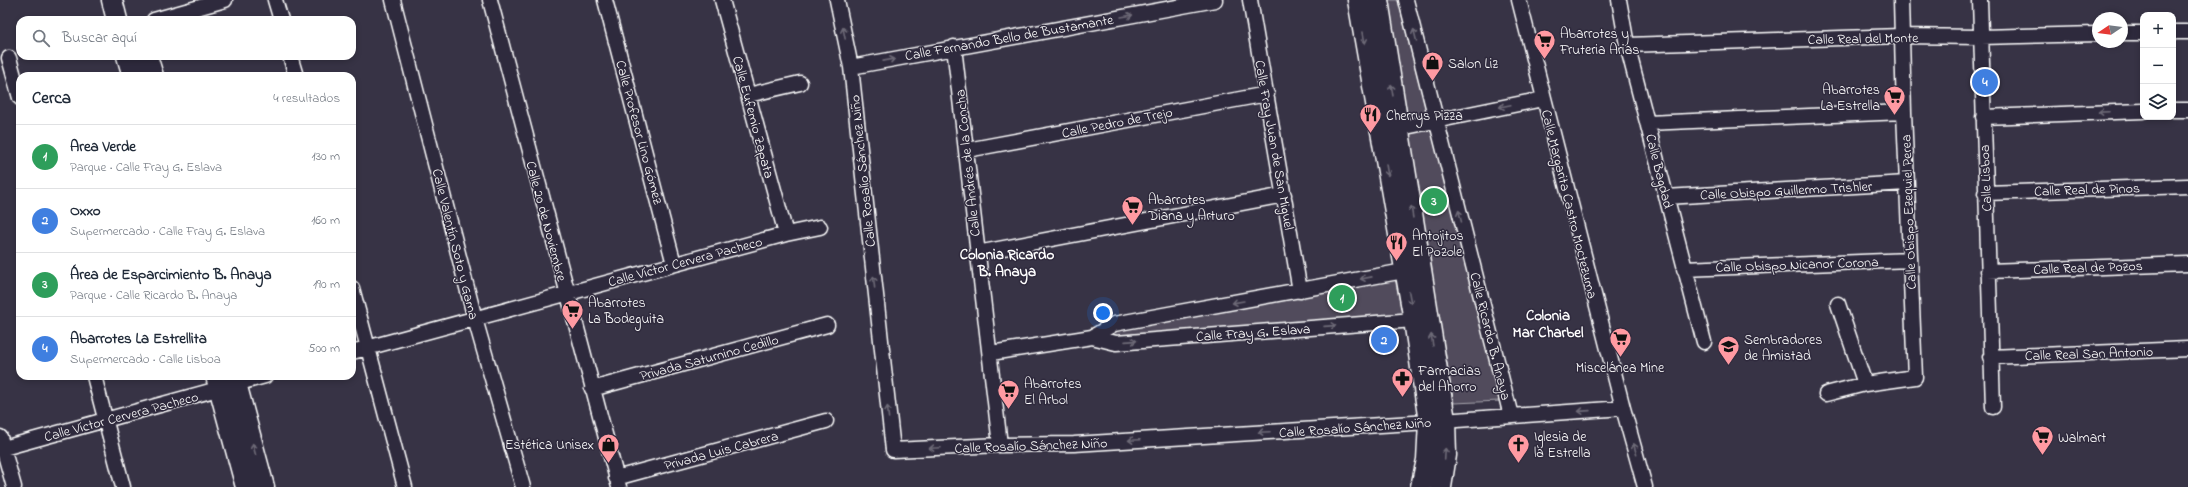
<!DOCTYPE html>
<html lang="es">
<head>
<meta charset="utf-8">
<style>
	:root { --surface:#fff; --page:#f6f6f7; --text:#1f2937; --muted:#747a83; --line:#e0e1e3; --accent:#b45309 }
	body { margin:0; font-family:"Indie Flower",sans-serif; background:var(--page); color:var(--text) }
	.controls { position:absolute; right:12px; top:12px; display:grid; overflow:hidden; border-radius:8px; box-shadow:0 2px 6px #0003 }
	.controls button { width:36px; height:36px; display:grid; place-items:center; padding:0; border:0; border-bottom:1px solid var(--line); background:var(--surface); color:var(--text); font:20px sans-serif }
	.compass { position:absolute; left:2092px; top:12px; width:36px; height:36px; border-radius:50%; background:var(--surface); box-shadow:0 2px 6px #0003; rotate:257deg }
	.you { position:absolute; left:1103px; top:313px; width:14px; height:14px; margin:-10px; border:3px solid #fff; border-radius:50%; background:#1a73e8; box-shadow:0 0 0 6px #1a73e833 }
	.badge { display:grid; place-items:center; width:26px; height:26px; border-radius:50%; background:var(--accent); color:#fff; font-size:13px; font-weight:700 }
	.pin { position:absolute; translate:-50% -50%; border:2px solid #fff; box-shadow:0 1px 4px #0006 }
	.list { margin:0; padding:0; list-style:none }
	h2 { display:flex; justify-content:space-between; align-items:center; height:52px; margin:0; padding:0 16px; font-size:17px }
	h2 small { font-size:13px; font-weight:400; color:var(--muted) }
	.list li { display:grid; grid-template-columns:26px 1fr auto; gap:12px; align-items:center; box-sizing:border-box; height:64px; padding:0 16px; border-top:1px solid var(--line) }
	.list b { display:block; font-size:15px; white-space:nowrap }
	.list p { margin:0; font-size:13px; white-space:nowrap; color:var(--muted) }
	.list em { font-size:13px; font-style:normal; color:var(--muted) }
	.icon { flex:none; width:22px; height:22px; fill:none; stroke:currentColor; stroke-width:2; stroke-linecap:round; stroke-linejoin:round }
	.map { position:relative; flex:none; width:2188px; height:487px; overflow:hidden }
	.search { position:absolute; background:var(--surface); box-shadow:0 2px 6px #0003; left:16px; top:16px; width:340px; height:44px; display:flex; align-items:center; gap:10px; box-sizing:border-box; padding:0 14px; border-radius:12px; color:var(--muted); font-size:15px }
	.panel { position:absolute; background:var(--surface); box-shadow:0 2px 6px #0003; left:16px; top:72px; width:340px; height:308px; border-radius:12px }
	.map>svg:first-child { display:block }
</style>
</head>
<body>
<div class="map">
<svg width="2188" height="487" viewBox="0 0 2188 487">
	<rect width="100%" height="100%" fill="#373345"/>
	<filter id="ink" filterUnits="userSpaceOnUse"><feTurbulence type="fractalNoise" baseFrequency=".025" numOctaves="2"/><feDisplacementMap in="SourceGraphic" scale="8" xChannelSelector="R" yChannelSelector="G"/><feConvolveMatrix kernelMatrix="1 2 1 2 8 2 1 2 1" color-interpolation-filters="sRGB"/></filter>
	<g filter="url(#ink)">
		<path fill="#514c5c" stroke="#a8a6ae" d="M1383 0H1398L1500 401 1454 403Z
			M1395 279 1403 317 1115 337 1111 332 1114 328Z"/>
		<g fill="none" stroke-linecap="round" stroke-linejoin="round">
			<defs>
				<path id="street" d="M275 0 281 20
					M393 0 475 319 523 487
					M490 0 619 487
					M605 0 674 264
					M722 0 786 234
					M837 0 851 67 893 450 1000 445 1074 444 1429 422 1623 408
					M1250 0 1300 291
					M1406 0 1511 416
					M1519 0 1623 408 1645 487
					M1619 0 1627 45 1704 342
					M1980 0 1993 407
					M154 20 225 0
					M2173 32H2188
					M2122 33H2143
					M1627 45 1901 36 1981 37 2098 34
					M954 47 1000 445
					M290 56 296 76
					M9 58 20 98
					M851 67 1215 0
					M748 95 800 83
					M2173 110H2188
					M1983 117 2143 111
					M1647 123 1904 112
					M1391 130 1543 99
					M967 150 1267 94
					M1985 193 2188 186
					M1666 197 1907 183
					M977 253 1284 195
					M1684 269 1910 260
					M1988 271 2188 264
					M352 288 405 487
					M1838 304 1865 384
					M1092 337 1116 343 1414 320
					M352 352 786 234 820 227
					M991 353 1092 337 1114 324 1404 271
					M1990 357 2188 349
					M94 376 123 487
					M592 389 827 325
					M1826 394 1865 384 1915 377 1904 112 1901 0
					M0 437 14 487
					M0 449 265 376
					M616 478 826 421"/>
				<path id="secondary" d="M112 0 117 20
					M1358 0 1414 320 1429 422 1427 460 1421 487
					M1378 0 1445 420 1446 455 1441 487
					M127 56 133 76
					M147 56 153 76
					M216 376 246 487
					M234 376 264 487"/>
			</defs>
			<use href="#street" stroke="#fff" stroke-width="17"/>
			<use href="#secondary" stroke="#fff" stroke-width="23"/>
			<use href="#street" stroke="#2f2a3d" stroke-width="14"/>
			<use href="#secondary" stroke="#2f2a3d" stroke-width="20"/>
		</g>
		<defs><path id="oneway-shaft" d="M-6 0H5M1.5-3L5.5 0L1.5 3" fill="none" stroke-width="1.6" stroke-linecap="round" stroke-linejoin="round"/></defs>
		<g stroke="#6d6a77">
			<use href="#oneway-shaft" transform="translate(1127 16) rotate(-10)"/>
			<use href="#oneway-shaft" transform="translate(844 33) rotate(-101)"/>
			<use href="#oneway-shaft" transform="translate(1415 35) rotate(-104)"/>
			<use href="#oneway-shaft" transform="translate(1364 38) rotate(80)"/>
			<use href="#oneway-shaft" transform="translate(889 60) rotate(-11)"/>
			<use href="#oneway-shaft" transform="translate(1392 90) rotate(-99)"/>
			<use href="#oneway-shaft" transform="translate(1505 106) rotate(168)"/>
			<use href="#oneway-shaft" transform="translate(2104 112) rotate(178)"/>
			<use href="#oneway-shaft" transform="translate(1387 170) rotate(80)"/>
			<use href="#oneway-shaft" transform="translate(1412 212) rotate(-99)"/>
			<use href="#oneway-shaft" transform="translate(1460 216) rotate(-104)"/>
			<use href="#oneway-shaft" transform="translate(1366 278) rotate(169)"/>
			<use href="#oneway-shaft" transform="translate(874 282) rotate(-96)"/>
			<use href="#oneway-shaft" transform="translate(1410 298) rotate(79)"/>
			<use href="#oneway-shaft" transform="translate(1238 302) rotate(170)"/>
			<use href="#oneway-shaft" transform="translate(1330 326) rotate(-4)"/>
			<use href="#oneway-shaft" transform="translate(1432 340) rotate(-99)"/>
			<use href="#oneway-shaft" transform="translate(1131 341) rotate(-4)"/>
			<use href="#oneway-shaft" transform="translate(1584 411) rotate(176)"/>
			<use href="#oneway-shaft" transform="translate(888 412) rotate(-96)"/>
			<use href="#oneway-shaft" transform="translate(1264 432) rotate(177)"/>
			<use href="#oneway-shaft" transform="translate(1134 440) rotate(177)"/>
			<use href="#oneway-shaft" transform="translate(935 448) rotate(177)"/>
			<use href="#oneway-shaft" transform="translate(254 449) rotate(-105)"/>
			<use href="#oneway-shaft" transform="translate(1635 449) rotate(-106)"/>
			<use href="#oneway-shaft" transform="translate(1445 454) rotate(-87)"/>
		</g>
	</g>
	<defs>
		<symbol id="supermarket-pin" viewBox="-11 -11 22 30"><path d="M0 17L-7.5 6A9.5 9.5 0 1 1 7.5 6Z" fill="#ff9aa2" stroke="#2f2a3d"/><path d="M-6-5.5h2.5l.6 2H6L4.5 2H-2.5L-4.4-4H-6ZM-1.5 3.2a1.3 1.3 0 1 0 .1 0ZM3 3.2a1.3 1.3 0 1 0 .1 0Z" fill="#111"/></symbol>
		<symbol id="shop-pin" viewBox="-11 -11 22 30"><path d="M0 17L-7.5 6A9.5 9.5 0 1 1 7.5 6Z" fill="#ff9aa2" stroke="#2f2a3d"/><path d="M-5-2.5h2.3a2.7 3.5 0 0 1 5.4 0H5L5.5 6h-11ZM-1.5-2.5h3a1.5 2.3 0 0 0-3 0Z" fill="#111"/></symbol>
		<symbol id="restaurant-pin" viewBox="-11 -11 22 30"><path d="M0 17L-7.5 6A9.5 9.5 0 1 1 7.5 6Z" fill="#ff9aa2" stroke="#2f2a3d"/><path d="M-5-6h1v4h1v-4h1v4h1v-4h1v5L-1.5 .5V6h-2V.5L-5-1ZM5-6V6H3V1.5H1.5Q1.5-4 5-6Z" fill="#111"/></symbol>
		<symbol id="school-pin" viewBox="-11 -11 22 30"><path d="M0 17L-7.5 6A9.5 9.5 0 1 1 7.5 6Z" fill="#ff9aa2" stroke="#2f2a3d"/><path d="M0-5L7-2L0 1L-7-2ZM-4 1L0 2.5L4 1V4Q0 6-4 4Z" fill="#111"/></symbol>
		<symbol id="pharmacy-pin" viewBox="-11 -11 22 30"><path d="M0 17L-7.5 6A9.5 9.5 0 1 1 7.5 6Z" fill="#ff9aa2" stroke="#2f2a3d"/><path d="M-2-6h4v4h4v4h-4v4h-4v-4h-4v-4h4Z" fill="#111"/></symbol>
		<symbol id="church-pin" viewBox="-11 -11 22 30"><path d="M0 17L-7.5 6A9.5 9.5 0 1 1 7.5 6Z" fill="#ff9aa2" stroke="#2f2a3d"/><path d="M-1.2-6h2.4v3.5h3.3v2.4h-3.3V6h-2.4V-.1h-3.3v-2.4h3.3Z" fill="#111"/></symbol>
	</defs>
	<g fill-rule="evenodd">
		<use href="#supermarket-pin" x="1532" y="28" width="25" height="34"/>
		<use href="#shop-pin" x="1420" y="50" width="25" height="34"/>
		<use href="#supermarket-pin" x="1882" y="84" width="25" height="34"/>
		<use href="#restaurant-pin" x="1358" y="102" width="25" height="34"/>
		<use href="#supermarket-pin" x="1120" y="194" width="25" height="34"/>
		<use href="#restaurant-pin" x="1384" y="230" width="25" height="34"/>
		<use href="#supermarket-pin" x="560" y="298" width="25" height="34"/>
		<use href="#supermarket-pin" x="1608" y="326" width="25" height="34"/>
		<use href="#school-pin" x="1716" y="334" width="25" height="34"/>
		<use href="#pharmacy-pin" x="1390" y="366" width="25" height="34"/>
		<use href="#supermarket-pin" x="996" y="378" width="25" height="34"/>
		<use href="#supermarket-pin" x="2030" y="424" width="25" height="34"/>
		<use href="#shop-pin" x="596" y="432" width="25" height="34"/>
		<use href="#church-pin" x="1506" y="432" width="25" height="34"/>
	</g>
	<g text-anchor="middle" stroke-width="3" stroke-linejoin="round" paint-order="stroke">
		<g font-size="14" fill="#fff" stroke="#2f2a3d" text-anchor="start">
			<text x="1560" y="38">Abarrotes y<tspan x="1560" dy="16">Fruteria Arias</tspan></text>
			<text x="1448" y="68">Salon Liz</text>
			<text x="1880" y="94" text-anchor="end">Abarrotes<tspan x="1880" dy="16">La Estrella</tspan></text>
			<text x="1386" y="120">Cherrys Pizza</text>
			<text x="1148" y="204">Abarrotes<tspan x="1148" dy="16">Diana y Arturo</tspan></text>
			<text x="1412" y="240">Antojitos<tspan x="1412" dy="16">El Pozole</tspan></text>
			<text x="588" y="307">Abarrotes<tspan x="588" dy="16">La Bodeguita</tspan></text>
			<text x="1744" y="344">Sembradores<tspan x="1744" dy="16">de Amistad</tspan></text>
			<text x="1620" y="372" text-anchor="middle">Miscelánea Mine</text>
			<text x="1418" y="375">Farmacias<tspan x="1418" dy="16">del Ahorro</tspan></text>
			<text x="1024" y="388">Abarrotes<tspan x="1024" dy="16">El Arbol</tspan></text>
			<text x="1534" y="441">Iglesia de<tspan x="1534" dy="16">la Estrella</tspan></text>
			<text x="2058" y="442">Walmart</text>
			<text x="594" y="449" text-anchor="end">Estética Unisex</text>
		</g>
		<g font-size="14" fill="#fff" stroke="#2f2a3d">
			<text transform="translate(1009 37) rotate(-10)" y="5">Calle Fernando Bello de Bustamante</text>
			<text transform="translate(1863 38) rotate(-1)" y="5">Calle Real del Monte</text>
			<text transform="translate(754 117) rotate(75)" y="5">Calle Eufemio Zapata</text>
			<text transform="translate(1117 122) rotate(-11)" y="5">Calle Pedro de Trejo</text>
			<text transform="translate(640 132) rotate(75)" y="5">Calle Profesor Lino Gómez</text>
			<text transform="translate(1275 145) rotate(80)" y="5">Calle Fray Juan de San Miguel</text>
			<text transform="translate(967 163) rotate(-96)" y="5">Calle Andrés de la Concha</text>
			<text transform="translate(862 171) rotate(-96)" y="5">Calle Rosalío Sánchez Niño</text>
			<text transform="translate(1660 171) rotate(76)" y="5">Calle Bagdad</text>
			<text transform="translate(1985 178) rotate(-92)" y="5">Calle Lisboa</text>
			<text transform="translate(2087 189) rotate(-2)" y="5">Calle Real de Pinos</text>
			<text transform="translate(1786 190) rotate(-3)" y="5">Calle Obispo Guillermo Trishler</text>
			<text transform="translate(1570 204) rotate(76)" y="5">Calle Margarita Castro Moctezuma</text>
			<text transform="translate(1908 212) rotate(-92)" y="5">Calle Obispo Ezequiel Perea</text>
			<text transform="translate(547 221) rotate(75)" y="5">Calle 20 de Noviembre</text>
			<text transform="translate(456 244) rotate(76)" y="5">Calle Valentín Soto y Gama</text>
			<text transform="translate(685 261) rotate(-15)" y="5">Calle Víctor Cervera Pacheco</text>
			<text transform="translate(1797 264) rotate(-2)" y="5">Calle Obispo Nicanor Corona</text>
			<text transform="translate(2088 267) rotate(-2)" y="5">Calle Real de Pozos</text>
			<text transform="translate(1253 332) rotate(-4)" y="5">Calle Fray G. Eslava</text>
			<text transform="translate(1491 336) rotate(76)" y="5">Calle Ricardo B. Anaya</text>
			<text transform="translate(2089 353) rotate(-2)" y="5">Calle Real San Antonio</text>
			<text transform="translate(709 357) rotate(-15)" y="5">Privada Saturnino Cedillo</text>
			<text transform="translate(121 416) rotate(-15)" y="5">Calle Víctor Cervera Pacheco</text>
			<text transform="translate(1355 427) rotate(-4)" y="5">Calle Rosalío Sánchez Niño</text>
			<text transform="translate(1031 445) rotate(-2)" y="5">Calle Rosalío Sánchez Niño</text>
			<text transform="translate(721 450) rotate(-15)" y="5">Privada Luis Cabrera</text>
		</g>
		<g font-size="15" font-weight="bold" fill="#fff" stroke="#2f2a3d">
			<text x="1007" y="259">Colonia Ricardo<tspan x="1007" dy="17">B. Anaya</tspan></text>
			<text x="1548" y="320">Colonia<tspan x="1548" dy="17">Mar Charbel</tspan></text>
		</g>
	</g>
</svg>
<div class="controls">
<button>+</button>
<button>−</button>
<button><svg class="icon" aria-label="layers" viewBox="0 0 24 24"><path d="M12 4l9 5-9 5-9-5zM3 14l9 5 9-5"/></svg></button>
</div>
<svg class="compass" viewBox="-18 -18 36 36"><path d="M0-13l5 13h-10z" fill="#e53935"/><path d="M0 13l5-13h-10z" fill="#747a83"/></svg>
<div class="you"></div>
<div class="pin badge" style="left:1342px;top:298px;background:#2e9e5b">1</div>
<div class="pin badge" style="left:1384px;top:340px;background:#3f7fe0">2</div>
<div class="pin badge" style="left:1434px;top:201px;background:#2e9e5b">3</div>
<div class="pin badge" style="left:1985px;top:82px;background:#3f7fe0">4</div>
<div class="search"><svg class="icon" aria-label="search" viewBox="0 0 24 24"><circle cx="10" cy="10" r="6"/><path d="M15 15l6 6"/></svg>Buscar aquí</div>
<section class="panel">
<h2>Cerca<small>4 resultados</small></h2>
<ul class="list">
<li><span class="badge" style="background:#2e9e5b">1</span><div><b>Area Verde</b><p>Parque · Calle Fray G. Eslava</p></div><em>130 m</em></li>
<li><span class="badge" style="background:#3f7fe0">2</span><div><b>Oxxo</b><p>Supermercado · Calle Fray G. Eslava</p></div><em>160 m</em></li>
<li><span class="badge" style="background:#2e9e5b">3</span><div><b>Área de Esparcimiento B. Anaya</b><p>Parque · Calle Ricardo B. Anaya</p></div><em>190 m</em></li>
<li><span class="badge" style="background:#3f7fe0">4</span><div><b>Abarrotes La Estrellita</b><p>Supermercado · Calle Lisboa</p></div><em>500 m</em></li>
</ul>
</section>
</div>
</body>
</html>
